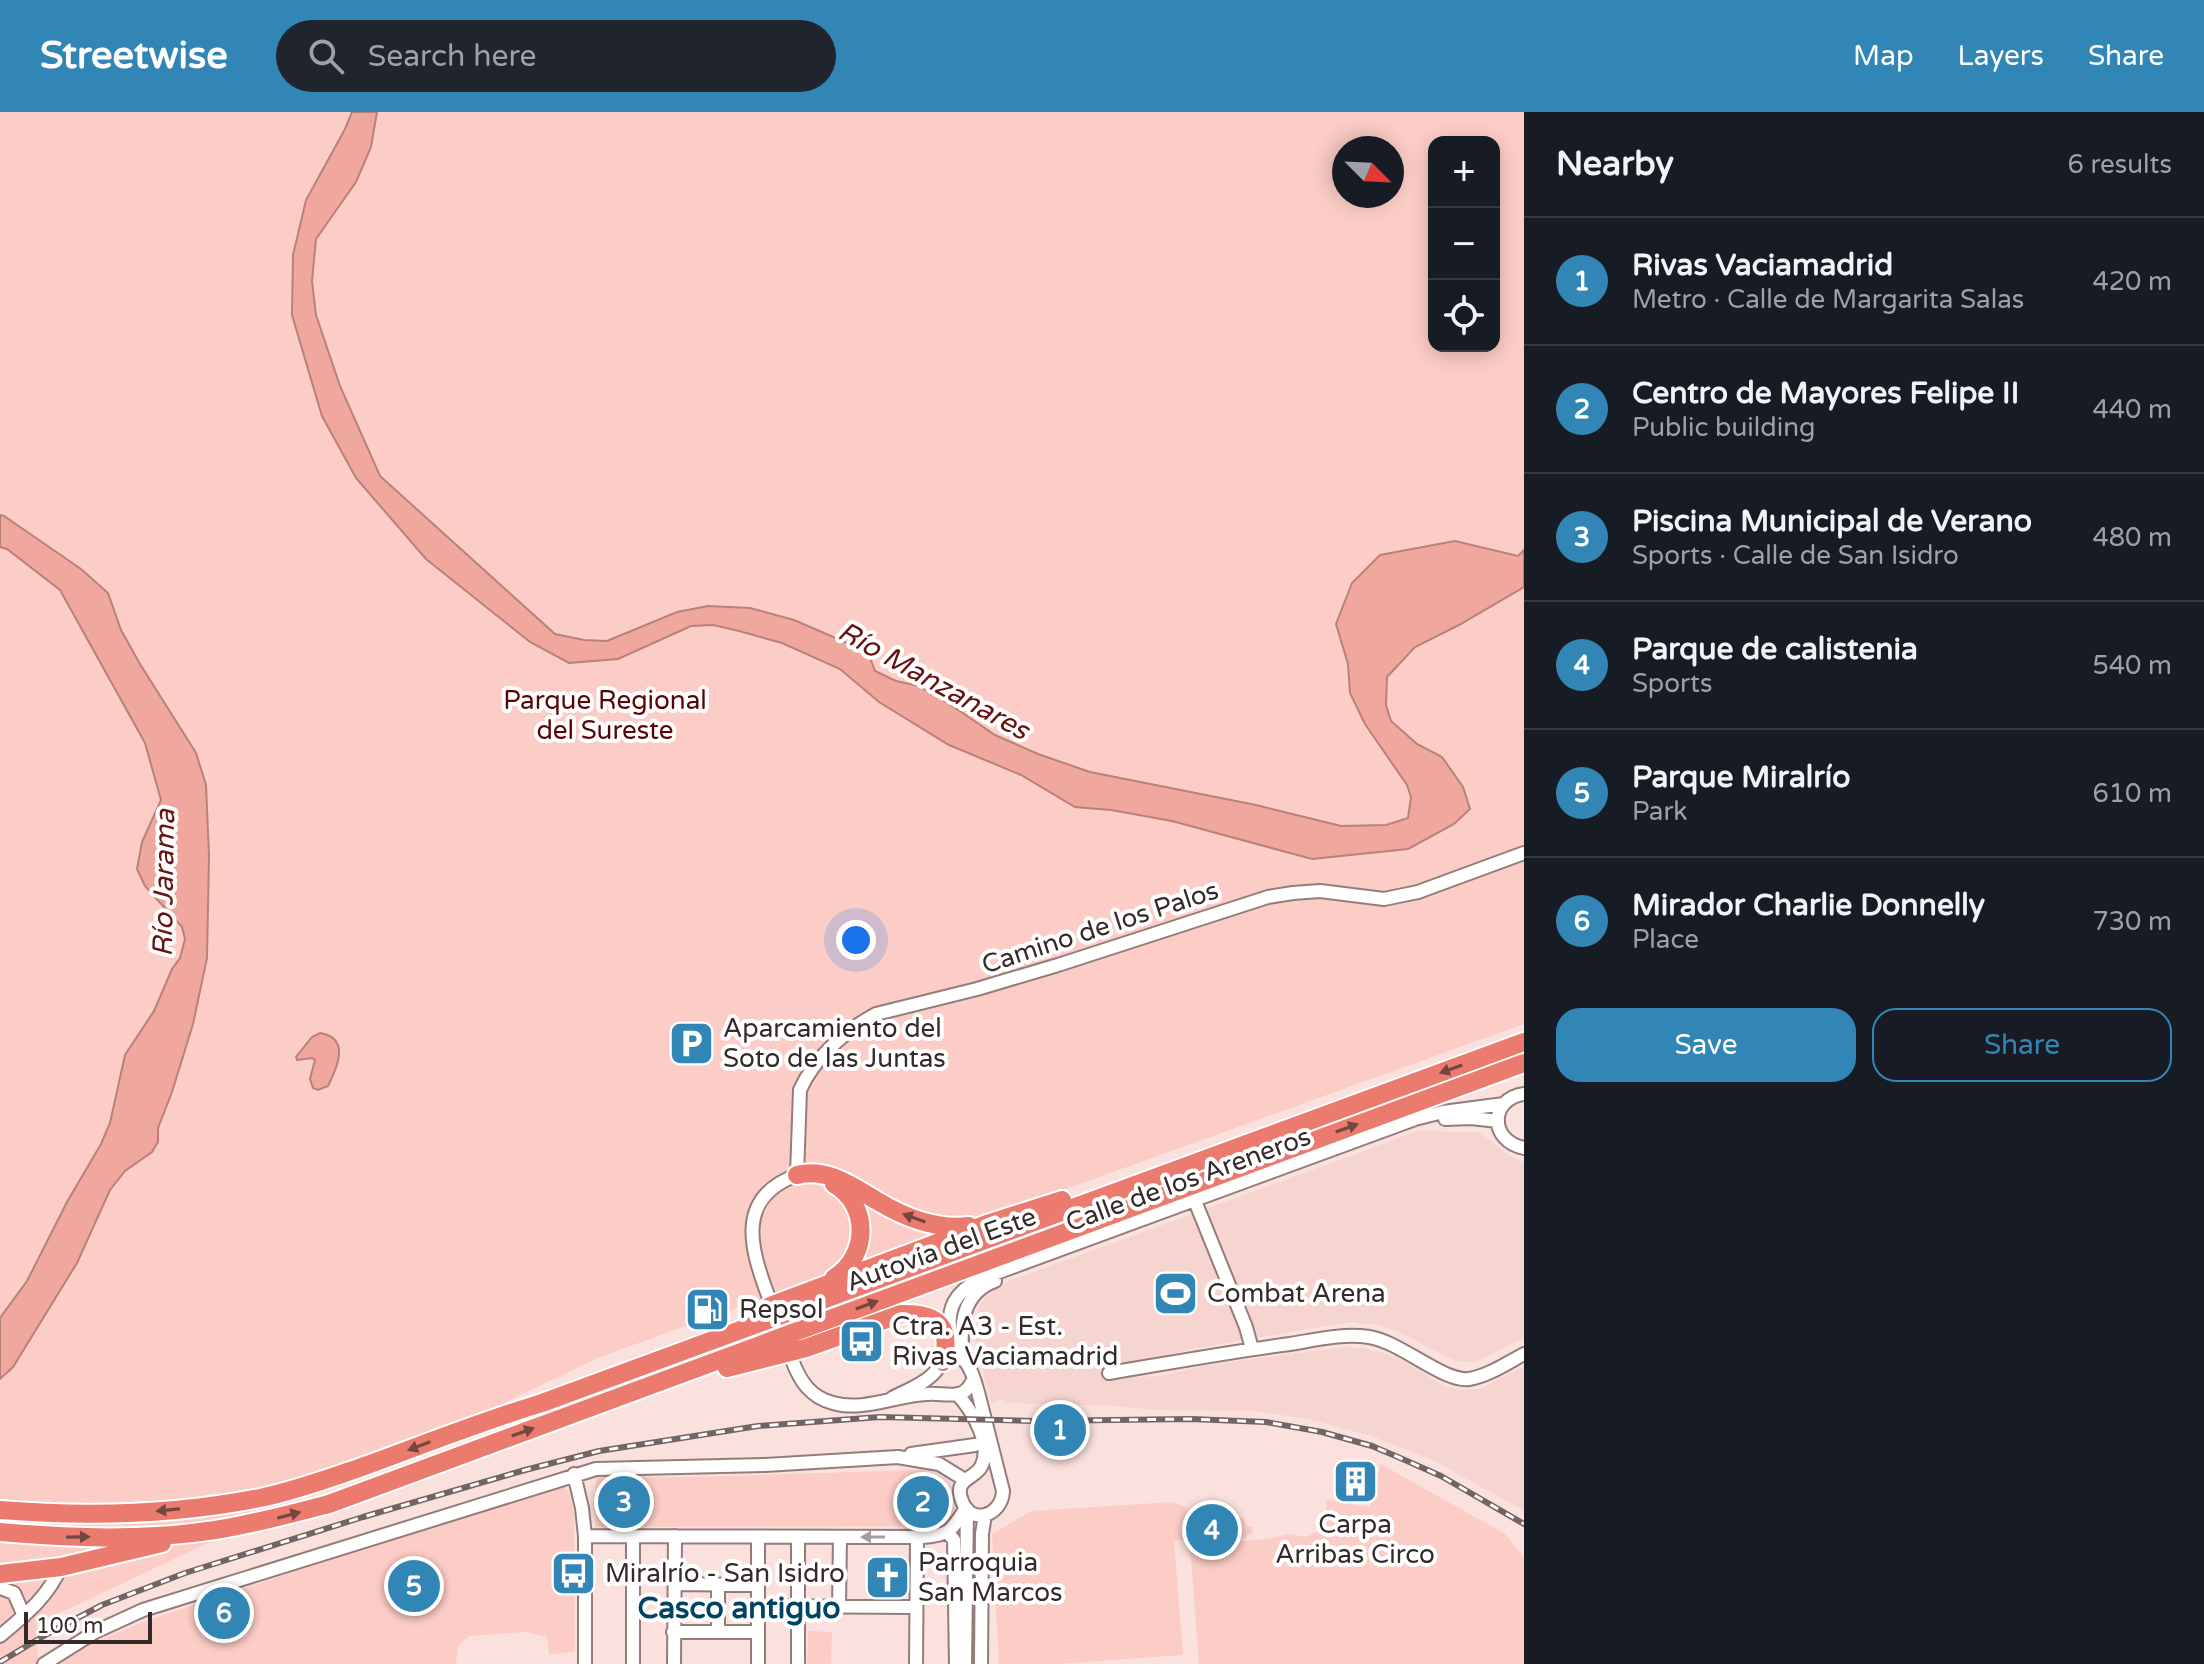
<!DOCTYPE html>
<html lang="en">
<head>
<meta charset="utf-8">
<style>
	:root { --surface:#171b24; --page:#20242c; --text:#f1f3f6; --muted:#9ea1a6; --line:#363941; --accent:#3286b6 }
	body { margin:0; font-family:"Varela Round",sans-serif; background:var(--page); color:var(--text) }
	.controls { position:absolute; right:24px; top:24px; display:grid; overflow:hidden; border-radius:16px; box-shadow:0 4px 20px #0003 }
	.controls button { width:72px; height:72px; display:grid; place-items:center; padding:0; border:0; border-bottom:2px solid var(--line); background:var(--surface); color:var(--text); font:40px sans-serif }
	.compass { position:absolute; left:1332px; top:24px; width:72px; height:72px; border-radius:50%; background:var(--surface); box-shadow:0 4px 20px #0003; rotate:114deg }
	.scale { position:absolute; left:24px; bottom:20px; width:128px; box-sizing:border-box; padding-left:8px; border:4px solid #342a29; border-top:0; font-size:22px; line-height:28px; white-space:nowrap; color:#342a29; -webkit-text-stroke:6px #fff; paint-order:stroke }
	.you { position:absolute; left:856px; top:828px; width:28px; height:28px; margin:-20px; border:6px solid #fff; border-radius:50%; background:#1a73e8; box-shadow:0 0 0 12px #1a73e833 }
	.badge { display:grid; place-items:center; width:52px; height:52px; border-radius:50%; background:var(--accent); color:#fff; font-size:26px; font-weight:700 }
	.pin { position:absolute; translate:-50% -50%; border:4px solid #fff; box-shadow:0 2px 8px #0006 }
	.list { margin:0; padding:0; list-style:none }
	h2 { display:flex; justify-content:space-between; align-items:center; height:104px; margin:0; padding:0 32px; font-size:34px }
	h2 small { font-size:26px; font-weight:400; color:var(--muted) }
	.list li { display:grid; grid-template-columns:52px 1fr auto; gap:24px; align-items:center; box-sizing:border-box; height:128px; padding:0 32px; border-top:2px solid var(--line) }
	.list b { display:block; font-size:30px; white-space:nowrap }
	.list p { margin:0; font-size:26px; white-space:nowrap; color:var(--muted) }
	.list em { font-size:26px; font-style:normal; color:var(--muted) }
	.actions { display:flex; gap:16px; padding:24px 32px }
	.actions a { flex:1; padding:18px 0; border:2px solid var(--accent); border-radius:24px; text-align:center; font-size:28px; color:var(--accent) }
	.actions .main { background:var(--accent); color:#fff }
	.icon { flex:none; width:44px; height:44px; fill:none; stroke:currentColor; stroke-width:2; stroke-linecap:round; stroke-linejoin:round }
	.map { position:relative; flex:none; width:1524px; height:1552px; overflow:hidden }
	header { display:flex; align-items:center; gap:48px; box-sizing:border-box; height:112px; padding:0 40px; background:var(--accent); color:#fff }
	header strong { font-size:38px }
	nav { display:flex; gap:44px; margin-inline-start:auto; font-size:28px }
	.search { width:560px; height:72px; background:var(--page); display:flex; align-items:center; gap:20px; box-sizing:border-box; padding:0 28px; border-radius:44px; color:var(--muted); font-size:30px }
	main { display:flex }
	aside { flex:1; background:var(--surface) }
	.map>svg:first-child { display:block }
</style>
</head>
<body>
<header>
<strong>Streetwise</strong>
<div class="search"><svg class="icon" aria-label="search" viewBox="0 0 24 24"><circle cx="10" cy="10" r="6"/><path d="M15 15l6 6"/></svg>Search here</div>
<nav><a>Map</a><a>Layers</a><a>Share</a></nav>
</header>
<main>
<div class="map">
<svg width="1524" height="1552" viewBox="0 0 1524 1552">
	<rect width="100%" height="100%" fill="#fbe1de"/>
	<path fill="#f6d4cf" d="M1418 1019 1477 1020 1489 1027 1504 1040 1524 1051V1226L1476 1250 1455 1249 1397 1219 1377 1213 1348 1210 1192 1237 1104 1258 1111 1266 1161 1264 1204 1254 1250 1247 1346 1235 1364 1236 1397 1245 1444 1274 1460 1278 1480 1277 1524 1254V1399L1437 1350 1371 1324 1309 1307 1251 1299 1153 1298 1117 1294 1005 1291 1004 1287 991 1291 973 1220 981 1190 999 1173Z"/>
	<path fill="#fccdc6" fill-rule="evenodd" d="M0 0H1524V912L600 1245 37 1512 38 1552H0ZM1434 30H1494V234H1434ZM1344 36H1392V84H1344Z
		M1381 1352 1505 1422 1524 1445V1552H1199L1190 1433 1267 1427 1289 1422 1306 1425 1325 1416 1327 1388 1370 1395Z
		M920 1358 941 1365C951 1386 955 1393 940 1414L595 1415 596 1365H691Z
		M560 1372 569 1380 574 1402 575 1539 549 1543 547 1525 524 1520 469 1524 458 1534 456 1552H58L84 1535 145 1509 550 1375 554 1376Z
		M1173 1390 1187 1396 1189 1427 1174 1429 1183 1543 1056 1552H999L992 1422 1031 1399Z
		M1237 1404 1243 1407 1247 1414 1253 1415 1252 1422 1247 1423V1426L1207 1429 1205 1408Z
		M808 1519 832 1520 831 1552H807Z"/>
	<path fill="#f0a89e" stroke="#b8827b" stroke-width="2" d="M352 0H377L371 35 356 70 316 127 312 169 316 203 340 274 380 364 555 522 584 528 607 529 677 500 708 494 750 496 794 508 868 540 875 559 896 569 919 574 957 597 995 623 1038 642 1090 660 1256 693 1341 714 1386 713 1408 706 1411 685 1407 673 1365 612 1350 581 1348 552 1336 512 1352 471 1380 443 1455 429 1518 444 1524 438V475L1459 513 1415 535 1387 565 1386 593 1391 609 1417 632 1442 645 1463 675 1470 697 1454 712 1408 737 1312 747 1172 709 1111 698 1075 695 1021 663 949 633 879 590 840 557 782 531 739 519 713 513 691 514 618 547 569 551 530 530 426 447 356 366 322 304 292 203 293 143 306 88 345 17Z
		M0 403 4 404 81 457 108 481 121 518 140 552 196 641 206 673 209 744 207 846 193 912 172 980 158 1016V1030L152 1040 125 1059 110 1078 77 1151 13 1255 0 1267V1206L27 1169 67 1090 101 1032 110 1011 125 943 154 899 172 857 180 846 185 827 182 815 145 774 137 757 142 730 161 688 145 631 60 478 7 437 0 435Z
		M320 921C351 926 337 956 328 974L318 978 313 976 310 967 315 948 312 946 297 948 296 945 312 925Z"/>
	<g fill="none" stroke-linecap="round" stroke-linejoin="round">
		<defs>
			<path id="minor" d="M1524 982C1489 987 1489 1029 1524 1036
				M1445 1007 1471 1006 1498 1009
				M1197 1094 1246 1215 1252 1237
				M769 1186C751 1138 734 1086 797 1063L800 978C814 946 846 918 876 902L977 877 1058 853 1268 785 1293 781 1320 779 1384 787 1418 780 1524 741
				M951 1224C946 1196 955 1180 980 1167L1415 1007 1443 1000 1504 992
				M962 1247C961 1215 960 1182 995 1169
				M792 1248C800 1269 810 1285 833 1291 863 1300 897 1283 927 1282 937 1281 950 1284 959 1282 966 1280 969 1276 972 1270
				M1109 1261C1169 1251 1229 1240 1290 1232 1315 1228 1343 1221 1369 1225 1401 1230 1443 1270 1469 1267 1488 1264 1507 1251 1524 1242
				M892 1286C905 1279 925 1272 935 1260 941 1253 935 1256 942 1250 967 1229 975 1270 979 1284L1003 1379C1002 1404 971 1414 962 1389 953 1367 974 1367 981 1355 993 1333 972 1298 957 1282
				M911 1342 975 1333 983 1330
				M574 1362 582 1396 585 1424V1552
				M947 1420 954 1428 956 1552
				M585 1424 923 1425C950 1423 951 1419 966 1396
				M758 1425V1552
				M675 1472 757 1473
				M0 1476 14 1481 24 1504
				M758 1494 915 1495
				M839 1494 840 1425
				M673 1520H758
				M718 1520V1473
				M0 1524C26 1502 47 1486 61 1455
				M44 1552 95 1520 143 1498 596 1357 765 1353 898 1345 939 1352 965 1368
				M633 1552V1424
				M674 1552 675 1424
				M798 1552V1425
				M916 1552 917 1425
				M965 1552 967 1397
				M981 1552 982 1422 985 1403"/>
			<path id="highway" d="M797 1063C828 1055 853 1075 879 1090 906 1106 937 1118 969 1114
				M834 1072C870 1093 869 1144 834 1166
				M770 1194 990 1111 1062 1088
				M727 1256 806 1236 901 1202C938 1201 952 1214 943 1250
				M0 1398C87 1405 174 1403 260 1386 294 1379 327 1367 359 1356 420 1334 480 1310 542 1291L1524 930
				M0 1420C71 1426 144 1429 215 1418 254 1412 291 1402 329 1392L1524 951
				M0 1462 61 1455 162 1431"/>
		</defs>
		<use href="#minor" stroke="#937d7a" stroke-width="16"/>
		<use href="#highway" stroke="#fff" stroke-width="22"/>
		<use href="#minor" stroke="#fff" stroke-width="12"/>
		<use href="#highway" stroke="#ea7b6e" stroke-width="18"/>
		<defs>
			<path id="rail" d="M0 1550 47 1522 102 1493 185 1461 363 1405 525 1358 599 1339 758 1314 880 1305 1034 1309 1191 1307 1266 1310 1322 1320 1372 1334 1398 1345 1441 1364 1524 1412"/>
		</defs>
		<use href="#rail" stroke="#736463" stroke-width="6"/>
		<use href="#rail" stroke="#fff" stroke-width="3" stroke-dasharray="9" stroke-linecap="butt"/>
	</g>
	<defs><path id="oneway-solid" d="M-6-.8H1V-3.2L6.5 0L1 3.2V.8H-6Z" transform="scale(2)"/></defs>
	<g fill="#744641">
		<use href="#oneway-solid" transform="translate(1451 957) rotate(160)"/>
		<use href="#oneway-solid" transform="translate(1347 1016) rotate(-20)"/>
		<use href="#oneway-solid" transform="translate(914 1106) rotate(-160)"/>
		<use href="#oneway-solid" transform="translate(867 1193) rotate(-20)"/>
		<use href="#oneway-solid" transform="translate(523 1320) rotate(-20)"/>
		<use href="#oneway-solid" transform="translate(419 1334) rotate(159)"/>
		<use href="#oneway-solid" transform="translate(168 1398) rotate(175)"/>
		<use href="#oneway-solid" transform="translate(289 1403) rotate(-15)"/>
		<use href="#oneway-solid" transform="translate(78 1425) rotate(-1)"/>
	</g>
	<use fill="#a49f9f" href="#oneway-solid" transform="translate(873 1425) rotate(-180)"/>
	<defs>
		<symbol id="parking-square" viewBox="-11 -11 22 22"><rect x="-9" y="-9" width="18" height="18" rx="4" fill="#3286b6" stroke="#fff"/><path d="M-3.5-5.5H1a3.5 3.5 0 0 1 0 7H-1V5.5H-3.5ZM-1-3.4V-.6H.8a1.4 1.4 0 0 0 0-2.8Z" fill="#fff"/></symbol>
		<symbol id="stadium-square" viewBox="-11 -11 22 22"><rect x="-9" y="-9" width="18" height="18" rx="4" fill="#3286b6" stroke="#fff"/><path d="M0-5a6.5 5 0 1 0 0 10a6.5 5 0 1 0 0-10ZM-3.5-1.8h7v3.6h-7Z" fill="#fff"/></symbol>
		<symbol id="fuel-square" viewBox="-11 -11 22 22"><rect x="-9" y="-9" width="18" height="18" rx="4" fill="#3286b6" stroke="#fff"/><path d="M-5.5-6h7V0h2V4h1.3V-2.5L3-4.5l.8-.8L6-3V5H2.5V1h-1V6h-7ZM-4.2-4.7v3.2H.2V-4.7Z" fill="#fff"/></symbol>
		<symbol id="bus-square" viewBox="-11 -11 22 22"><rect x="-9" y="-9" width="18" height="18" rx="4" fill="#3286b6" stroke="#fff"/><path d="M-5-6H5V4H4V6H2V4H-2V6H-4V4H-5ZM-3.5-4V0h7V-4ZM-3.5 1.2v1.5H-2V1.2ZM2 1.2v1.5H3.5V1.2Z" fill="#fff"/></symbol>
		<symbol id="building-square" viewBox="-11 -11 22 22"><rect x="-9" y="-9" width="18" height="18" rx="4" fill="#3286b6" stroke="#fff"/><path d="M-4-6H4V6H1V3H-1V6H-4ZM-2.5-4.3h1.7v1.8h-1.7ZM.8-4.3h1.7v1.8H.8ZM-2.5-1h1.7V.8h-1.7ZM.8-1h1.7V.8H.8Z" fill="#fff"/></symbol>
		<symbol id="church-square" viewBox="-11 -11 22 22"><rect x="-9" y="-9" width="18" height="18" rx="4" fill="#3286b6" stroke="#fff"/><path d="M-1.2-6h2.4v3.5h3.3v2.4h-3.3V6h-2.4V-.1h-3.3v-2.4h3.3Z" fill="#fff"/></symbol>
	</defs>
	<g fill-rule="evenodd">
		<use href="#parking-square" x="666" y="906" width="51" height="51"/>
		<use href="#stadium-square" x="1150" y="1156" width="51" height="51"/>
		<use href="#fuel-square" x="682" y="1172" width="51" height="51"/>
		<use href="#bus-square" x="836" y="1204" width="51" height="51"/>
		<use href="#building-square" x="1330" y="1344" width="51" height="51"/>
		<use href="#bus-square" x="548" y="1436" width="51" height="51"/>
		<use href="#church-square" x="862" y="1440" width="51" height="51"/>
	</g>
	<g text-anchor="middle" stroke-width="8" stroke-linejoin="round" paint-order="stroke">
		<g font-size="26" fill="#590304" stroke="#fff">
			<text x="605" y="597">Parque Regional<tspan x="605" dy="30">del Sureste</tspan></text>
		</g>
		<g font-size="26" fill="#342a29" stroke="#fff">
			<text transform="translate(1100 815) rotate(-18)" y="9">Camino de los Palos</text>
			<text transform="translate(1188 1067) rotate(-20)" y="9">Calle de los Areneros</text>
			<text transform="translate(941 1137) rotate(-20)" y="9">Autovía del Este</text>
		</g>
		<g font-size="26" fill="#342a29" stroke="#fff" text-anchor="start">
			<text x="723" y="925">Aparcamiento del<tspan x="723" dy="30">Soto de las Juntas</tspan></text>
			<text x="1207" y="1190">Combat Arena</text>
			<text x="739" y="1206">Repsol</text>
			<text x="892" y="1223">Ctra. A3 - Est.<tspan x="892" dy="30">Rivas Vaciamadrid</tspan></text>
			<text x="1355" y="1421" text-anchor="middle">Carpa<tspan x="1355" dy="30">Arribas Circo</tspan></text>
			<text x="918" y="1459">Parroquia<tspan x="918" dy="30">San Marcos</tspan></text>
			<text x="605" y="1470">Miralrío - San Isidro</text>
		</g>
		<g font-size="28" font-style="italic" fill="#671310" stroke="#fff">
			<text transform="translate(934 568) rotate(29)" y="10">Río Manzanares</text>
			<text transform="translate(163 771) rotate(-89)" y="10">Río Jarama</text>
		</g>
		<g font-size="30" font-weight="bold" fill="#014363" stroke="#fff">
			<text x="739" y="1506">Casco antiguo</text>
		</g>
	</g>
</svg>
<div class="controls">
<button>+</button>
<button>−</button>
<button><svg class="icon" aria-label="locate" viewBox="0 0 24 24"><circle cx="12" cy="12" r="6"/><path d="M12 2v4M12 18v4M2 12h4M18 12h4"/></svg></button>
</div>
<svg class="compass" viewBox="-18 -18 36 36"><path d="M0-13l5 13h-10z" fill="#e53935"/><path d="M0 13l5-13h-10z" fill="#9ea1a6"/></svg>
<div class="scale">100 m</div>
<div class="you"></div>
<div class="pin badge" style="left:1060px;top:1318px">1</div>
<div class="pin badge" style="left:923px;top:1390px">2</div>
<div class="pin badge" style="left:624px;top:1390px">3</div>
<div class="pin badge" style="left:1212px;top:1418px">4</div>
<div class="pin badge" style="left:414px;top:1474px">5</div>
<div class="pin badge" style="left:224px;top:1501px">6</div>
</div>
<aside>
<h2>Nearby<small>6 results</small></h2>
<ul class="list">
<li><span class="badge">1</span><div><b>Rivas Vaciamadrid</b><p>Metro · Calle de Margarita Salas</p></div><em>420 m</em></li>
<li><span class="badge">2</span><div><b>Centro de Mayores Felipe II</b><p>Public building</p></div><em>440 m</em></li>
<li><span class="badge">3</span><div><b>Piscina Municipal de Verano</b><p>Sports · Calle de San Isidro</p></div><em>480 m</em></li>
<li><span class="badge">4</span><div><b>Parque de calistenia</b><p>Sports</p></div><em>540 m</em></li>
<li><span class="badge">5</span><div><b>Parque Miralrío</b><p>Park</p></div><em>610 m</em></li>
<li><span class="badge">6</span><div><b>Mirador Charlie Donnelly</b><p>Place</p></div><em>730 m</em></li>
</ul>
<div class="actions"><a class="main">Save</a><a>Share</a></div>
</aside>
</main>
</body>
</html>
